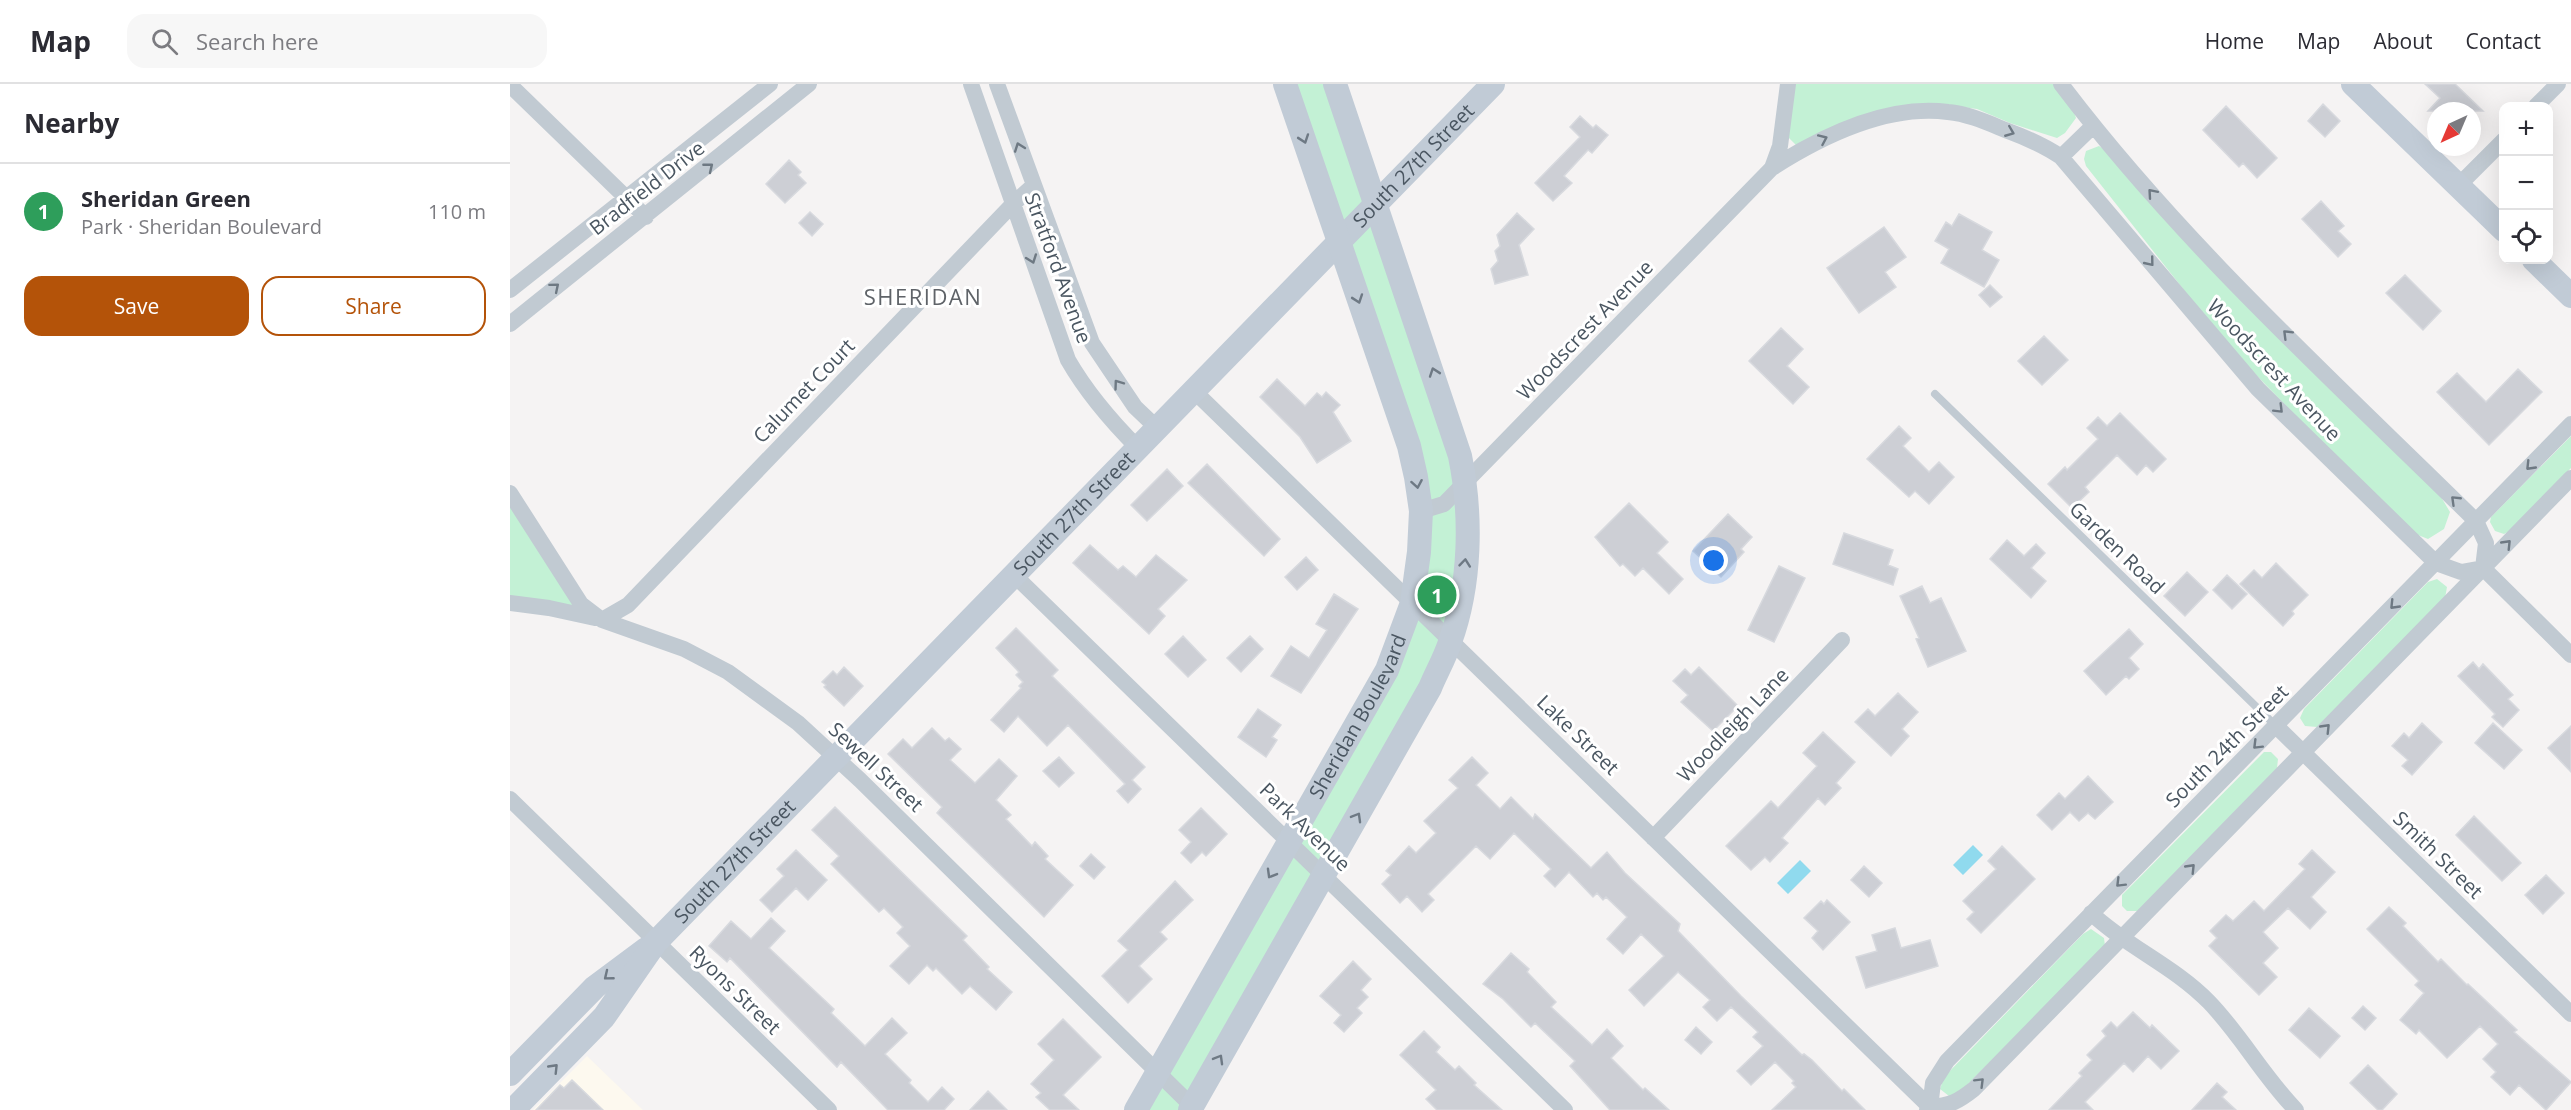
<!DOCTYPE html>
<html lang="en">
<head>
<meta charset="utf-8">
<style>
	:root { --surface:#fff; --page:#f7f7f7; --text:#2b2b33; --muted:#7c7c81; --line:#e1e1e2; --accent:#b45309 }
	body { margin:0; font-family:"Open Sans",sans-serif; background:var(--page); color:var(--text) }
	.controls { position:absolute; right:18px; top:18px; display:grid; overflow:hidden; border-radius:12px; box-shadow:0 6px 24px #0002 }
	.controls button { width:54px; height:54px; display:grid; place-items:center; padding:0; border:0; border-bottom:2px solid var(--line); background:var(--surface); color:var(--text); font:30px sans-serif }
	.compass { position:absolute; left:1917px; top:18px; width:54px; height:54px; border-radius:50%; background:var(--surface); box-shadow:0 6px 24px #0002; rotate:224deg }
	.you { position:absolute; left:1204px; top:477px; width:21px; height:21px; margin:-15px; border:4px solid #fff; border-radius:50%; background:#1a73e8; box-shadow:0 0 0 9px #1a73e833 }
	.badge { display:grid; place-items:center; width:39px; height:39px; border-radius:50%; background:var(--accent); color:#fff; font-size:20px; font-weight:700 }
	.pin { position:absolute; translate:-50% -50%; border:3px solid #fff; box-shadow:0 2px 6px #0006 }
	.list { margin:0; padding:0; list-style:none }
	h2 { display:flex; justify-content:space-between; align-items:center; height:78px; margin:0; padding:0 24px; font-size:26px }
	h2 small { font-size:20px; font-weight:400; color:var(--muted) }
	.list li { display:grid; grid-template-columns:39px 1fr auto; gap:18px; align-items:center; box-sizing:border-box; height:96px; padding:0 24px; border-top:2px solid var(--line) }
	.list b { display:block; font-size:22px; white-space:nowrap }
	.list p { margin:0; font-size:20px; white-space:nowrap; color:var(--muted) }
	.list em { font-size:20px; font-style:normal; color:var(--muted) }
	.actions { display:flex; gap:12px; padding:18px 24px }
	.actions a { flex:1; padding:14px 0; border:2px solid var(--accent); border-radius:18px; text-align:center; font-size:21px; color:var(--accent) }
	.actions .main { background:var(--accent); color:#fff }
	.icon { flex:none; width:33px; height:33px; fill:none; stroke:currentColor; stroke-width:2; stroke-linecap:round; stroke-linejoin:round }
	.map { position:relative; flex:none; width:2061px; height:1026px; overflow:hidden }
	header { display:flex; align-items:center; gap:36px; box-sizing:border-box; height:84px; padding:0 30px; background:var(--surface); border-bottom:2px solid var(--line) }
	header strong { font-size:28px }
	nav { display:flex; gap:33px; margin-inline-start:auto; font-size:21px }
	.search { width:420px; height:54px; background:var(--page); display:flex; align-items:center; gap:15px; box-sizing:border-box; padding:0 21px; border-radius:18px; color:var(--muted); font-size:22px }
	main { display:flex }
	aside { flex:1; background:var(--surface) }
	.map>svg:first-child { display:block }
</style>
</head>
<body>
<header>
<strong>Map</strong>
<div class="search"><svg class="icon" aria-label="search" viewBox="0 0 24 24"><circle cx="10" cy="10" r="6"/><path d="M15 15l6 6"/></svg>Search here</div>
<nav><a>Home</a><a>Map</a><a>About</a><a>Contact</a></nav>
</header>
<main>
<aside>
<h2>Nearby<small></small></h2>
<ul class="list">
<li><span class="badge" style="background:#2e9e5b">1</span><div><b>Sheridan Green</b><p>Park · Sheridan Boulevard</p></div><em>110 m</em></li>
</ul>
<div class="actions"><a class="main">Save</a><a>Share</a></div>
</aside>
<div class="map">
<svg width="2061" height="1026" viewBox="0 0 2061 1026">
	<rect width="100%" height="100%" fill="#f5f3f3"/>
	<path fill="#fdf9ef" d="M77 972 133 1026H23Z"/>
	<path fill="#c3f1d5" d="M775 0H825L956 399 941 557 680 1026H626L877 586 911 427Z
		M1284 0H1543L1563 25 1566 34 1555 49 1547 54 1500 39 1467 25 1437 21 1287 62 1278 53Z
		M1589 62 1598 68 1931 413 1940 428 1934 445 1918 455 1898 447 1719 263 1576 82 1574 75 1576 67Z
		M2061 352V384L1998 448 1994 450 1985 447 1980 438 1981 433Z
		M0 409 79 528 0 519Z
		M1927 495 1937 503 1935 514 1807 643 1795 642 1790 634 1794 625 1918 498Z
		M1754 668H1761L1768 675 1767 684 1628 827H1617L1612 822V811Z
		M1581 845 1594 854 1595 862 1449 1009 1439 1012 1430 1005 1434 993 1573 850Z"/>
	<path fill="#90daee" d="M1463 761 1473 771 1453 791 1443 781Z
		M1290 776 1301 787 1278 810 1267 799Z"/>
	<path fill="#cdcfd5" stroke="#d7d9de" stroke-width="1.5" d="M1915 0H1945L1973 27H1918L1930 14Z
		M1813 20 1830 37 1815 53 1798 37Z
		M1716 22 1767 74 1747 94 1733 79 1729 83 1693 46Z
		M1070 32 1083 44 1086 41 1098 51 1082 69 1078 66 1054 92 1062 99 1043 117 1025 99 1070 53 1060 43Z
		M279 76 291 88 288 91 296 99 275 119 256 100Z
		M1811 117 1834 142 1828 147 1841 160 1828 173 1792 135Z
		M300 128 313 140 302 152 289 139Z
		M1007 129 1024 145 1009 161 1018 191 985 200 981 185 988 177 985 167 990 162 987 151Z
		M1449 130 1482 148 1472 166 1489 176 1474 203 1431 179 1439 165 1425 157 1436 138 1442 142Z
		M1374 143 1396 173 1375 188 1386 203 1349 229 1317 184Z
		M1895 191 1931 227 1913 246 1876 209Z
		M1480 201 1492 213 1480 223 1469 211Z
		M1271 244 1293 265 1277 282 1299 303 1283 320 1239 277Z
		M1534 252 1558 276 1532 301 1508 277Z
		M2008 285 2032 308 1979 361 1927 308 1947 289 1976 318Z
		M767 295 795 322 807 309 812 313 816 308 830 321 823 328 841 357 807 379 790 353 750 313Z
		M1610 329 1656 375 1643 388 1636 381 1627 391 1607 371 1575 403 1579 408 1562 424 1538 400 1555 383 1557 386 1588 355 1577 344 1588 333 1597 342Z
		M1389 342 1401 354 1393 362 1419 388 1429 378 1444 393 1419 420 1405 407 1399 413 1357 375Z
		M697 380 770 455 754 472 678 399Z
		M657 385 673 402 637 437 621 421Z
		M1119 419 1158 458 1147 469 1173 495 1159 510 1133 484 1125 492 1113 480 1110 482 1085 453Z
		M1218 430 1242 453 1231 465 1234 468 1211 493 1183 467Z
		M1334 449 1383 466 1378 481 1388 485 1383 501 1323 480Z
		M1497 456 1514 472 1526 460 1535 469 1521 484 1536 497 1521 514 1480 475Z
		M580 461 608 486 613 482 626 493 646 471 677 496 648 525 655 532 639 550 563 479Z
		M796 473 808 486 787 506 775 493Z
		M1766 479 1798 511 1782 527 1784 530 1773 542 1730 500 1744 486 1752 494Z
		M1269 482 1295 494 1264 558 1238 546Z
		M1677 488 1698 508 1675 532 1654 512Z
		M1717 491 1737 510 1722 525 1703 506Z
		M1412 502 1420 519 1431 514 1456 567 1418 583 1406 555 1409 554 1390 512Z
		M824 510 848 525 791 609 761 592 781 562 799 574 817 546 806 540Z
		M506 544 548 586 542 592 635 683 622 696 631 705 618 719 607 707 615 700 558 641 537 662 508 632 494 648 481 636 511 604 509 602 513 598 506 591 509 588 486 564Z
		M1619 545 1633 560 1619 574 1629 585 1619 595 1616 592 1596 611 1574 587Z
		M673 552 696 576 678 593 655 570Z
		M740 552 753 565 731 588 717 574Z
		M1963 578 1969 585 1973 580 2003 611 1998 615 2009 626 1993 643 1982 633 1985 630 1948 592Z
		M334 583 353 602 334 622 314 603 316 601 312 598 323 587 327 591Z
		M1189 583 1228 622 1203 647 1171 618 1178 611 1163 597 1175 585 1181 591Z
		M1388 609 1408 628 1392 645 1399 652 1381 672 1345 638 1358 625 1365 632Z
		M748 625 771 641 762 653 767 656 756 673 728 653Z
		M1912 639 1932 658 1902 691 1892 682 1898 676 1882 662 1894 649 1899 654Z
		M1983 639 2012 666 1994 685 1965 659Z
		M2061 642V688L2038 664Z
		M422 644 435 657 439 654 451 665 440 676 465 699 489 675 507 692 486 716 501 731 496 735 522 762 525 758 538 772 535 775 563 801 534 833 427 729 432 723 378 670 393 655 402 664Z
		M1313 648 1345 678 1326 699 1331 704 1315 721 1308 714 1272 754 1278 759 1260 778 1255 773 1241 786 1216 762 1261 717 1268 724 1307 682 1293 669Z
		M549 673 564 689 549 703 533 687Z
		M962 673 978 689 966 701 990 725 1001 713 1023 735 1025 730 1081 784 1097 768 1115 789 1170 840 1168 847 1231 912 1292 971 1294 970 1302 976 1332 1007 1334 1005 1355 1026H1262L1286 1003 1282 999 1284 997 1265 978 1241 1001 1227 987 1253 962 1243 953 1248 948 1221 923 1207 937 1193 923 1200 916 1168 888 1134 922 1119 906 1154 872 1131 850 1113 870 1097 855 1117 833 1096 813 1093 816 1087 809 1083 813 1059 788 1045 803 1034 792 1041 785 1004 749 980 775 966 762 918 810 924 816 912 828 897 812 890 819 872 800 881 791 876 787 899 762 906 769 926 749 914 737 948 704 939 696Z
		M1578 692 1603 718 1585 735 1578 729 1569 737 1560 728 1542 746 1527 731 1549 709 1555 715Z
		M325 723 457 852 453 856 479 883 477 885 502 908 486 926 460 902 452 910 426 884 423 887 417 881 399 900 380 882 400 862 387 849 393 843 374 824 369 828 321 780 329 772 302 746Z
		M691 724 717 750 696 772 692 768 681 779 671 769 681 758 669 746Z
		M1964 732 2011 779 1992 797 1946 751Z
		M1492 762 1525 795 1471 849 1457 835 1464 828 1453 817 1486 785 1478 777Z
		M286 766 317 796 298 816 286 804 262 828 250 816 274 792 267 785Z
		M1802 766 1825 788 1801 813 1816 828 1800 845 1778 824 1753 848 1768 864 1753 879 1767 893 1749 911 1699 862 1707 854 1700 847 1716 831 1723 837 1744 817 1754 827 1795 785 1789 780Z
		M581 770 595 783 584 795 570 782Z
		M1354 782 1372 799 1359 813 1341 796Z
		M2036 791 2054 809 2033 830 2015 811Z
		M665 797 683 816 650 848 657 855 629 882 642 895 618 919 592 892 618 866 608 857Z
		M1317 816 1340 838 1313 866 1302 854 1308 847 1294 834 1311 817 1314 820Z
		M1879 823 1896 839 1893 842 1928 878 1931 875 1957 901 1958 900 2007 946 2004 948 2061 998 2036 1026 2009 1001 2000 1011 1981 993 1986 988 1973 975 1988 960 1970 942 1937 974 1909 946 1906 950 1890 936 1914 909 1905 901 1909 897 1857 845Z
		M261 834 275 847 259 864 324 925 321 929 355 962 382 934 397 949 375 970 401 996 399 999 418 1018 432 1003 444 1015 434 1026H378L331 978 327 983 220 874 217 878 199 862 221 837 241 855Z
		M1385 844 1391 864 1420 856 1428 882 1356 904 1346 873 1367 867 1362 851Z
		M1001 869 1019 885 1017 888 1046 918 1041 923 1082 961 1097 945 1113 962 1101 974 1133 1006 1135 1004 1159 1026H1100L1060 982 1065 977 1025 939 1021 943 993 915 973 900Z
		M843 877 861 895 851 906 858 913 847 924 852 929 834 948 824 939 831 931 810 912Z
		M1853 922 1866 934 1855 946 1842 934Z
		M1799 924 1830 952 1810 974 1779 946Z
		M1623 928 1640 944 1642 941 1669 967 1651 985 1638 972 1623 988 1614 979 1575 1018 1583 1026H1539L1572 992 1569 989 1582 976 1577 971 1596 952 1592 947 1601 938 1607 944Z
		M553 935 591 973 553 1011 569 1026H540L526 1013 531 1009 521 1000 544 976 528 960Z
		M1186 943 1202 958 1191 970 1175 956Z
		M914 947 930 963 926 968 945 986 949 982 966 999 964 1001 992 1026H927L916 1015 926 1006 890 971Z
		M1858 981 1887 1010 1872 1026H1868L1840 999Z
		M62 996 93 1026H26L50 1001 54 1004Z
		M1707 999 1717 1008 1712 1013 1726 1026H1682Z
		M478 1007 497 1026H460Z"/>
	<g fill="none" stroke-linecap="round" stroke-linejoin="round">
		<path stroke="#c1cad2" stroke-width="8" d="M1425 310 1766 642"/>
		<path stroke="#c1cad2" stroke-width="16" d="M461 0 558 276C577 309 601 337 628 364
			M487 0 582 259 625 323 647 344
			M1551 0C1672 160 1823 296 1966 437L1976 459 1973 484
			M0 1 136 133
			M2026 22 2048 0
			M1551 73 1583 42
			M1262 84 1270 62 1278 0
			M1948 102 1994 56
			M0 206 260 0
			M0 240 299 0
			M683 306 1423 1026
			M0 409 71 520 92 536 174 565 218 588 288 639 350 696 686 1026
			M911 427 934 420 1262 84C1312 52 1377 20 1438 28 1459 30 1478 39 1498 47 1517 54 1535 62 1551 73L1748 305 1926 479 1951 488 1973 484
			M1973 484 2061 571
			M505 492 1055 1026
			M0 519 39 524 85 534
			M92 536 118 521 503 120 523 102
			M1766 642 2061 930
			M0 715 319 1026
			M1143 754 1332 556
			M1581 829C1617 863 1664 882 1699 918 1731 951 1753 992 1786 1026
			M1420 1023C1440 1022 1449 1017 1464 1005L2061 394
			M1417 1026 1420 1023 1423 999 1437 977 2061 340"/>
		<g stroke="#c1cbd6" stroke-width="24">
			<path d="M1843 0 1994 146"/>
			<path d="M2024 176 2061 212"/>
			<path d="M0 990 85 903 136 865"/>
			<path id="s1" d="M3 1026 94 933 146 858 983 0"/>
			<path id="s2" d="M626 1026 877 586 902 519 909 468 911 427 906 393 899 362 775 0"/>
			<path d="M680 1026 920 604C926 589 935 574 940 558 961 500 962 431 950 372L825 0"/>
		</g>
	</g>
	<defs><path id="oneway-chevron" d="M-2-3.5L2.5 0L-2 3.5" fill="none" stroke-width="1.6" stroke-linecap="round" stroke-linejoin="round" transform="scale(1.5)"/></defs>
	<g stroke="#6e7983">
		<use href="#oneway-chevron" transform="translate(1500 48) rotate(22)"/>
		<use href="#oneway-chevron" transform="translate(1313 55) rotate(-24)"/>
		<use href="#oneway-chevron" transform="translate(509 63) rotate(-110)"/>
		<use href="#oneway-chevron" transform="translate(199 83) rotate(-39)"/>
		<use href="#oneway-chevron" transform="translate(1642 109) rotate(-131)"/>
		<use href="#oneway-chevron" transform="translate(522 175) rotate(70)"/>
		<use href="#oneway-chevron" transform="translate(1640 178) rotate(51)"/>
		<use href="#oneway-chevron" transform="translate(45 203) rotate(-40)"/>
		<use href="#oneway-chevron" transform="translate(1777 250) rotate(-135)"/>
		<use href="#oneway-chevron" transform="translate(608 300) rotate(-126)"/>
		<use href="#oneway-chevron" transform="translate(1769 325) rotate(45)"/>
		<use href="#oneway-chevron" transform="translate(2020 382) rotate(134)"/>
		<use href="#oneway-chevron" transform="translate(1945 416) rotate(-136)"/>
		<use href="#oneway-chevron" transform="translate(1997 460) rotate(-46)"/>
		<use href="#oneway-chevron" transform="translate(1884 521) rotate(134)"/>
		<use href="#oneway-chevron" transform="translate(1816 644) rotate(-46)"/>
		<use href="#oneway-chevron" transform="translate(1747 661) rotate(135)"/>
		<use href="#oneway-chevron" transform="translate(1681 784) rotate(-46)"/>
		<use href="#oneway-chevron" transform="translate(1610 799) rotate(135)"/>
		<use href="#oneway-chevron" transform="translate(1470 998) rotate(-45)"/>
	</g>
	<g stroke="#6e7984">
		<use href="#oneway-chevron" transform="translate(794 55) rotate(71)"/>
		<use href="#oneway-chevron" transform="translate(848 215) rotate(71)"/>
		<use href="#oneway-chevron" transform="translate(924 288) rotate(-109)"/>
		<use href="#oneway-chevron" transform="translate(907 400) rotate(80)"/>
		<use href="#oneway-chevron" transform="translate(955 479) rotate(-84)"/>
		<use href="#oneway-chevron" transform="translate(847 733) rotate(-60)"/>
		<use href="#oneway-chevron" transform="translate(761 790) rotate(120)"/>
		<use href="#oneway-chevron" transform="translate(98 892) rotate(141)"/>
		<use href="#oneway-chevron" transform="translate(709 975) rotate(-60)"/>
		<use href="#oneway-chevron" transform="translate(44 984) rotate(-46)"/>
	</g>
	<g text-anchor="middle" stroke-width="6" stroke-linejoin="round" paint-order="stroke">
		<g font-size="20" fill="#4a5661" stroke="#fff">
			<text dy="7" stroke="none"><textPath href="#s1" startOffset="1306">South 27th Street</textPath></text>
			<text transform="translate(137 104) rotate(-38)" y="7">Bradfield Drive</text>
			<text transform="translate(548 184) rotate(70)" y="7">Stratford Avenue</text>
			<text transform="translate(1075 246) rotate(-46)" y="7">Woodscrest Avenue</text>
			<text transform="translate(1764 286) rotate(47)" y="7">Woodscrest Avenue</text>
			<text transform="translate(294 307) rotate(-46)" y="7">Calumet Court</text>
			<text dy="7" stroke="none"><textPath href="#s1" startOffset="820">South 27th Street</textPath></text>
			<text transform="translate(1607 464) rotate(44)" y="7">Garden Road</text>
			<text dy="7" stroke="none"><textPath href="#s2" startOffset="452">Sheridan Boulevard</textPath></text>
			<text transform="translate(1223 641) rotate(-46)" y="7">Woodleigh Lane</text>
			<text transform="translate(1068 651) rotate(44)" y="7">Lake Street</text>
			<text transform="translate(1717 662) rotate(-45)" y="7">South 24th Street</text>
			<text transform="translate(366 683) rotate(43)" y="7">Sewell Street</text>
			<text transform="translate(795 743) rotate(44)" y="7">Park Avenue</text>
			<text transform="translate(1928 771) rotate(44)" y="7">Smith Street</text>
			<text dy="7" stroke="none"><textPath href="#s1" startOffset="334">South 27th Street</textPath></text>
			<text transform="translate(225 906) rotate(44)" y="7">Ryons Street</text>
		</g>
		<g font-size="22" letter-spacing="1.5" fill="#5f6368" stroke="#fff">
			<text x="413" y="221">SHERIDAN</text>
		</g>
	</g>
</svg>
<div class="controls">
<button>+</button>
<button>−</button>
<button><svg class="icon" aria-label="locate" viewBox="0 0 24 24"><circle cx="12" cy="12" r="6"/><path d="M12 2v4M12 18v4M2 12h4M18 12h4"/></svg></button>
</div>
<svg class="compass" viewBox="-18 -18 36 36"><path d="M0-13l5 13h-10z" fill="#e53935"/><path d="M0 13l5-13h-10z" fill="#7c7c81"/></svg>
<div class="you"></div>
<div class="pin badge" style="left:927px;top:511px;background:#2e9e5b">1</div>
</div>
</main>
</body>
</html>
